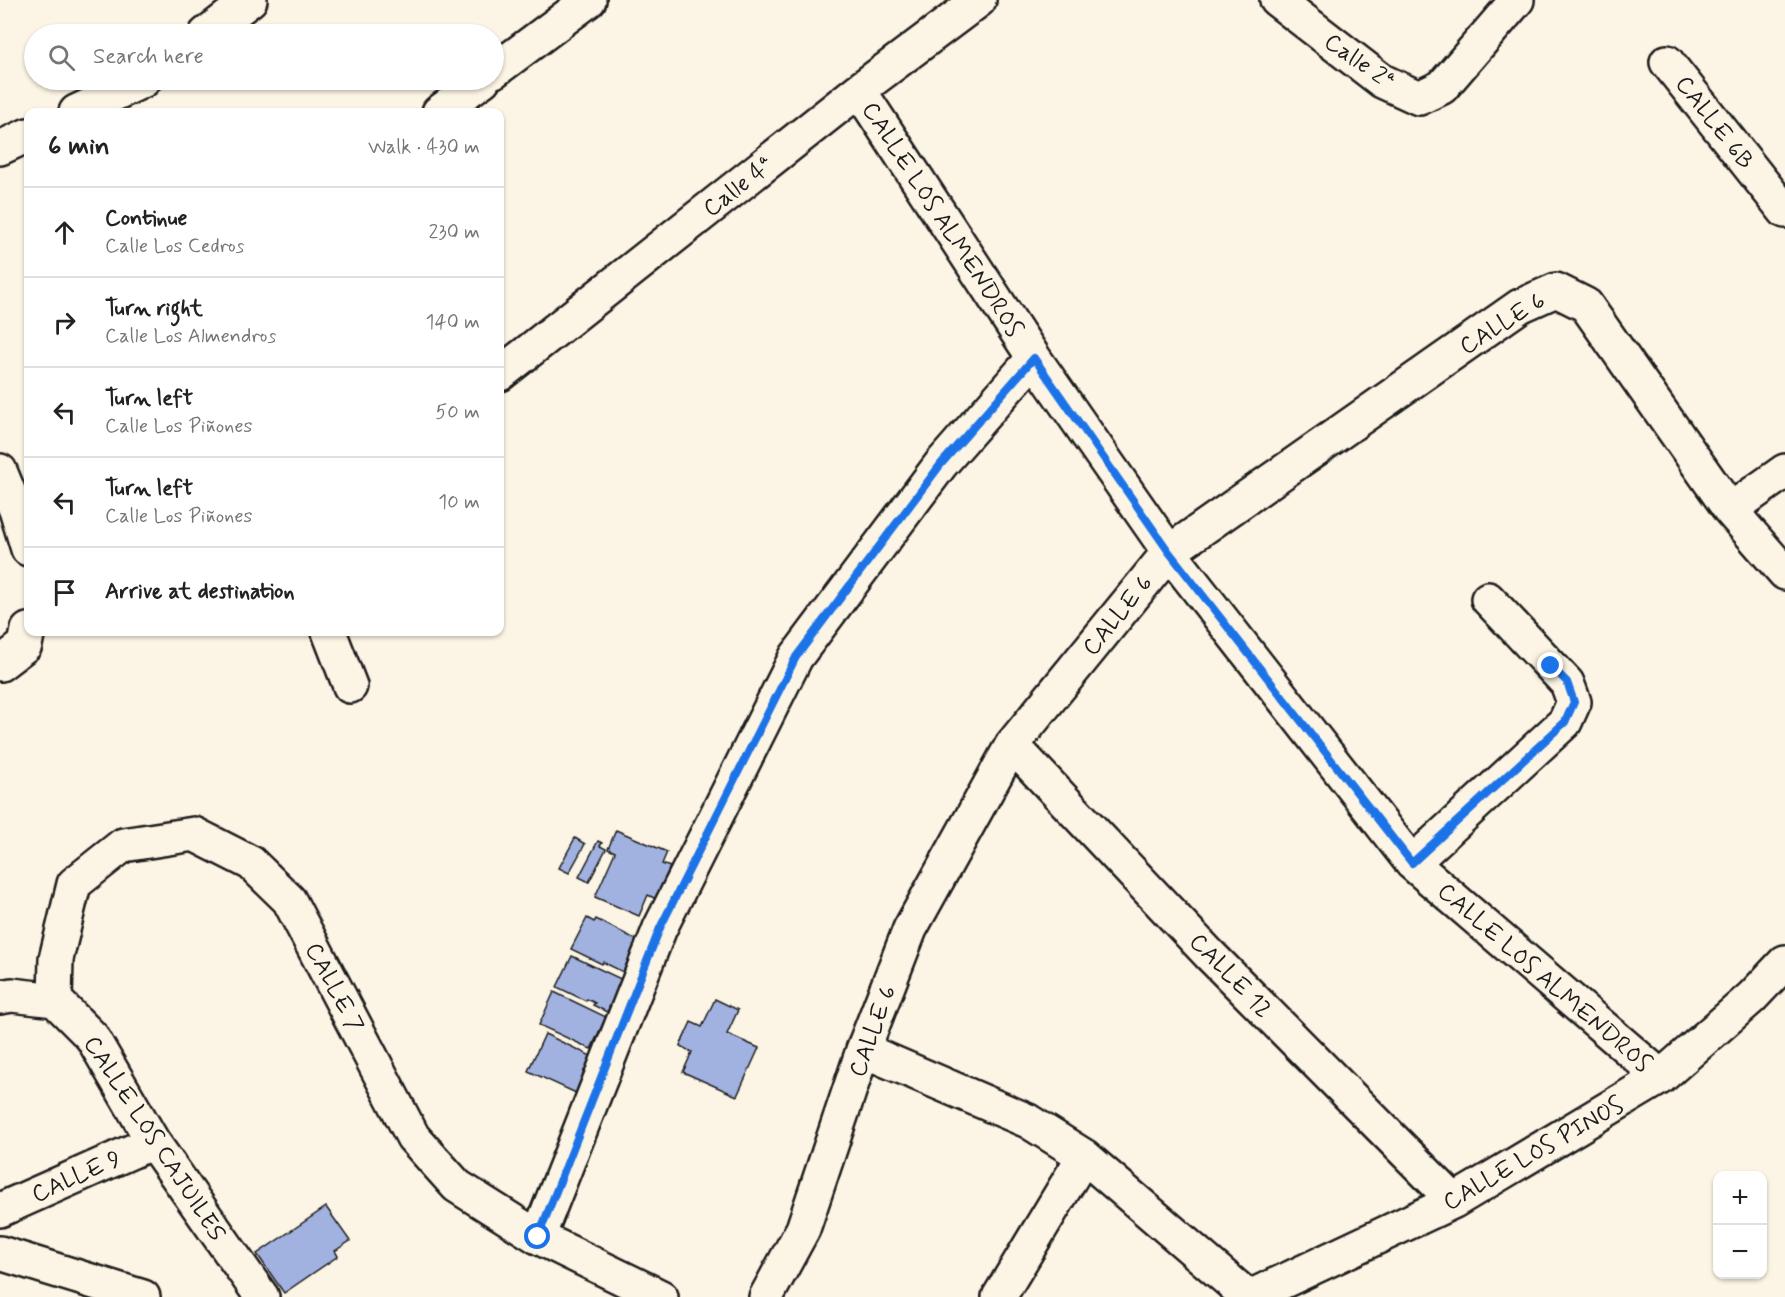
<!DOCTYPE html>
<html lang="en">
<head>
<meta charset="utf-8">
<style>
	:root { --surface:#fff; --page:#f6f6f6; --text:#222; --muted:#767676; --line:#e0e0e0 }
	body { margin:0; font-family:Mynerve,sans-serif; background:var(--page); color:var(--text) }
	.controls { position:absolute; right:18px; bottom:18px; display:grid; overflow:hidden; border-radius:12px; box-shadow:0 2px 4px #0004 }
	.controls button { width:54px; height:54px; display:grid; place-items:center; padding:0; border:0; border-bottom:2px solid var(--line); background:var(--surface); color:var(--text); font:30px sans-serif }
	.stop { position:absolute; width:18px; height:18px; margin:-14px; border:4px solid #1a73e8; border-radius:50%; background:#fff }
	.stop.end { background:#1a73e8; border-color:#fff; box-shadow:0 2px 6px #0008 }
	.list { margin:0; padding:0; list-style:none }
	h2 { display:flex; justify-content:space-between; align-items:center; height:78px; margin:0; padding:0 24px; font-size:26px }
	h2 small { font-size:20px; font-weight:400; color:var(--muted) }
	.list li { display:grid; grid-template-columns:39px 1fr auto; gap:18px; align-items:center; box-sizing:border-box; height:90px; padding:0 24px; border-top:2px solid var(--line) }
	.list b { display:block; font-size:22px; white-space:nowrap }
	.list p { margin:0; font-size:20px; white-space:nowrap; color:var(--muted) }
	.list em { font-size:20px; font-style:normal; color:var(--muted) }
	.icon { flex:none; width:33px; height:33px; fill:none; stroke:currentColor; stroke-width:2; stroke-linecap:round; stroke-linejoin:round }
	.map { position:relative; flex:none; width:1785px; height:1297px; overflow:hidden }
	.search { position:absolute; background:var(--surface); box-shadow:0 2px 4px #0004; left:24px; top:24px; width:480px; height:66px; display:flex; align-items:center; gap:15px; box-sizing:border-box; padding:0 21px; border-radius:33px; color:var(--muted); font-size:22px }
	.panel { position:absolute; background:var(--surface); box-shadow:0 2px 4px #0004; left:24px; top:108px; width:480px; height:528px; border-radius:12px }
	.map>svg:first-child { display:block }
</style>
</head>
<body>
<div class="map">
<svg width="1785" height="1297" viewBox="0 0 1785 1297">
	<rect width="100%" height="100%" fill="#fcf5e5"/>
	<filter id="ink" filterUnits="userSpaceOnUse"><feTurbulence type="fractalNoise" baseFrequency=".0167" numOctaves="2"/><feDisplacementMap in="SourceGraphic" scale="12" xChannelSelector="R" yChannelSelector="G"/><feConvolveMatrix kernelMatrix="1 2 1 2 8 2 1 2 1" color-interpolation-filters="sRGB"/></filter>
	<g filter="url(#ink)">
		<path fill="#a1b2e1" stroke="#1c1c1c" stroke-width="1.5" d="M616 830 667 852 662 864 670 867 656 899 648 895 639 916 595 897 615 852 608 849Z
			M575 838 585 844 569 873 559 868Z
			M598 841 602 843 600 846 606 849 589 882 579 877Z
			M587 918 594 922 596 919 647 945 631 976 603 962 602 964 571 949Z
			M572 956 623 980 607 1012 593 1005 595 1003 587 999 586 1001 557 987Z
			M554 992 606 1017 591 1049 539 1025Z
			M715 999 738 1010 727 1034 759 1048 737 1096 683 1072 692 1052 680 1046 691 1022 702 1027Z
			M545 1034 593 1057 576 1093 528 1071Z
			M326 1207 350 1241 335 1251 338 1256 284 1293 257 1254Z"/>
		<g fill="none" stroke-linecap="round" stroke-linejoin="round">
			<defs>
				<path id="minor" d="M1277 0 1382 81 1419 98 1442 87 1517 0
					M206 34 250 0
					M1667 62 1785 211
					M494 71 589 0
					M859 90 1034 358 1169 552 1412 863 1661 1077
					M76 112 144 80
					M439 112 483 80
					M0 148 28 135
					M500 374 859 90 979 0
					M0 471 16 510 28 549
					M1730 510 1785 471
					M329 632 350 686
					M0 664 25 645 28 630
					M1012 745 1209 954 1454 1201
					M1412 863 1565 722 1574 702 1567 683 1488 599
					M0 997 12 995 55 1000 92 1037 153 1142 262 1297
					M55 1000 56 959 74 884 123 845 194 834 251 863 289 900 413 1137 457 1186 538 1237 661 1297
					M863 1050 1028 1121 1084 1156 1248 1297
					M0 1210 153 1142
					M538 1237 660 928 796 657 941 464 1034 358
					M0 1253 143 1297
					M766 1297 803 1229 863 1050 910 929 1012 745 1169 552 1520 306 1556 290 1586 305 1730 510 1785 573
					M999 1297 1084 1156
					M1250 1297 1454 1201 1661 1077 1752 997 1785 962"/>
			</defs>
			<use href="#minor" stroke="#1c1c1c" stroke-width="38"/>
			<use href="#minor" stroke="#fcf5e5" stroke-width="33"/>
		</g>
	</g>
	<g fill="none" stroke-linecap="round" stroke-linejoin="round" filter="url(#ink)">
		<path stroke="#1a73e8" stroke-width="8" d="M538 1237 660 928 796 657 941 464 1034 358 1169 552 1412 863 1565 722 1574 702 1567 682 1551 666"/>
	</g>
	<g text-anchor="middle" stroke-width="4.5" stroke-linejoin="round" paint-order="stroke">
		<g font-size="24" fill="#1c1c1c" stroke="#fcf5e5">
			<text transform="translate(1360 61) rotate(35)" y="8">Calle 2ª</text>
			<text transform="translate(1715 122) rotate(52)" y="8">CALLE 6B</text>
			<text transform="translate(738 186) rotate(-38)" y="8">Calle 4ª</text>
			<text transform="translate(943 219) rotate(57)" y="8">CALLE LOS ALMENDROS</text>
			<text transform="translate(1502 323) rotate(-32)" y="8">CALLE 6</text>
			<text transform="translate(1117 615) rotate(-51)" y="8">CALLE 6</text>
			<text transform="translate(1231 975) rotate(46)" y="8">CALLE 12</text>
			<text transform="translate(1545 977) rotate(41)" y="8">CALLE LOS ALMENDROS</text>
			<text transform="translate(335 987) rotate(62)" y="8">CALLE 7</text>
			<text transform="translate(872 1031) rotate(-70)" y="8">CALLE 6</text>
			<text transform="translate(155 1138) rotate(57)" y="8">CALLE LOS CAJUILES</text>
			<text transform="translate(1533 1153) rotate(-30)" y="8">CALLE LOS PINOS</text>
			<text transform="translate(76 1176) rotate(-24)" y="8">CALLE 9</text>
		</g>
	</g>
</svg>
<div class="controls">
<button>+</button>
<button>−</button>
</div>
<div class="stop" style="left:538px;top:1237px"></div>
<div class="stop end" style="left:1551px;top:666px"></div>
<div class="search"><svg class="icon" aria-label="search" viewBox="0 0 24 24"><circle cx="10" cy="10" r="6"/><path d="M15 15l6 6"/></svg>Search here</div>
<section class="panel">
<h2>6 min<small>Walk · 430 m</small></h2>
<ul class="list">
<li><svg class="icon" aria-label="ahead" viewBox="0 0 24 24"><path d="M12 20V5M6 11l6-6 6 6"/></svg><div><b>Continue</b><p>Calle Los Cedros</p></div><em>230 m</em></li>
<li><svg class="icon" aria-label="right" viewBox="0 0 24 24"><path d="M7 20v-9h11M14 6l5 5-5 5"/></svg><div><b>Turn right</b><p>Calle Los Almendros</p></div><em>140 m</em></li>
<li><svg class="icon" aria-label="left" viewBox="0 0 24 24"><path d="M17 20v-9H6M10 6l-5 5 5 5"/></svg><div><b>Turn left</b><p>Calle Los Piñones</p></div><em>50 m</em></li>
<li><svg class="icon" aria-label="left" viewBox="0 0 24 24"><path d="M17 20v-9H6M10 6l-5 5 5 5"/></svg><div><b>Turn left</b><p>Calle Los Piñones</p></div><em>10 m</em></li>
<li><svg class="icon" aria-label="arrive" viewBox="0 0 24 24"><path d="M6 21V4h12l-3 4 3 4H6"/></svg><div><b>Arrive at destination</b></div></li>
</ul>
</section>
</div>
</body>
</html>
